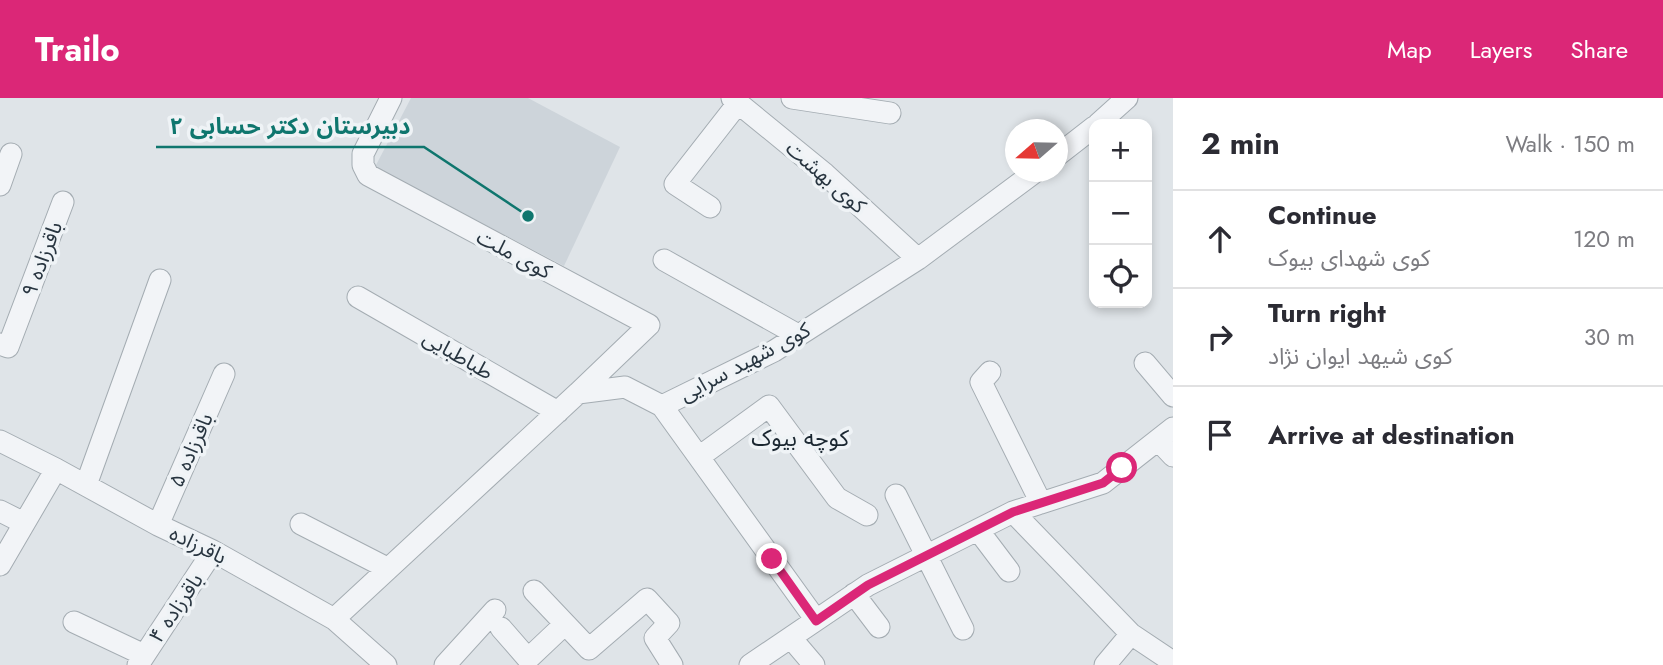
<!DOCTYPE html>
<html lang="en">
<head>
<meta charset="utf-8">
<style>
	:root { --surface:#fff; --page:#f7f7f7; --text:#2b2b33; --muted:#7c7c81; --line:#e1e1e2; --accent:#db2777 }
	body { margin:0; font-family:Jost,"Noto Sans Arabic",sans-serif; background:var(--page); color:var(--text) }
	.controls { position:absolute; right:21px; top:21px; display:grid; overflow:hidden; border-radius:14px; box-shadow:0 4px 10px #0003 }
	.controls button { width:63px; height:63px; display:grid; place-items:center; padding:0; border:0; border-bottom:2px solid var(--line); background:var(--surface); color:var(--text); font:35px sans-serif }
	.compass { position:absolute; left:1005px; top:21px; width:63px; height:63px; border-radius:50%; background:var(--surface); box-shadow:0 4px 10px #0003; rotate:250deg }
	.stop { position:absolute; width:21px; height:21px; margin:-16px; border:5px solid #db2777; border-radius:50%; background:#fff }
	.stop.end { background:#db2777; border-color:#fff; box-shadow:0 2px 7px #0008 }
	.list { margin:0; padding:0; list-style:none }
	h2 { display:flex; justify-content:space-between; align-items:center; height:91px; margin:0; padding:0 28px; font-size:30px }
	h2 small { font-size:23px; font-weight:400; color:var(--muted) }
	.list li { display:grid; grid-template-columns:46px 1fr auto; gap:21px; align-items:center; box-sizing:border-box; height:98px; padding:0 28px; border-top:2px solid var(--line) }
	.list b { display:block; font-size:26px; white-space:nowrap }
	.list p { margin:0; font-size:23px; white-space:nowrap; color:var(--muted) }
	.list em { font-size:23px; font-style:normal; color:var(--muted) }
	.icon { flex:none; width:38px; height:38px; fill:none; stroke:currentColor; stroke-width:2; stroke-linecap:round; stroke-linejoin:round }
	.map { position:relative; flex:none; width:1173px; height:567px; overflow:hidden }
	header { display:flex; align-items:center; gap:42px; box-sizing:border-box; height:98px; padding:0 35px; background:var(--accent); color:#fff }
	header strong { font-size:33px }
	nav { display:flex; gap:38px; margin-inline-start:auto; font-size:24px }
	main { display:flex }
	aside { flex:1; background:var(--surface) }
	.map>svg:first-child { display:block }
</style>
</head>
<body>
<header>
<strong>Trailo</strong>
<nav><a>Map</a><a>Layers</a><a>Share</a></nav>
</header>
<main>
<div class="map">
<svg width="1173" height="567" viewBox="0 0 1173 567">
	<rect width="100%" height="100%" fill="#dfe4e8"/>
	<path fill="#cdd4da" d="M411 0H528L620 49 564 168 375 69Z"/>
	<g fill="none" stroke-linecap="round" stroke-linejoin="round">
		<defs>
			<path id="minor" d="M391 0 363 56V67L368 77 649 227 578 295
				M732 0 825 76 918 161
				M792 0 890 15
				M1098 26 1127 0
				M1058 57 1094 29
				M0 87 11 56
				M710 109 675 86 739 4
				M664 162 798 237
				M358 199 558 314
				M0 246 8 249 63 104
				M1145 265 1173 298
				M990 274 981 284 1041 405
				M662 308 816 522
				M1158 342 1173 358
				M0 343 56 371 158 427 213 453 334 521 386 567
				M699 359 769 308 837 400 867 417
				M86 387 160 182
				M896 397 963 531
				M0 413 24 425
				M1013 414 1131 536 1173 564
				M301 426 387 470
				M158 427 224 276
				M978 432 1009 473
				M0 467 56 371
				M534 493 589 551 647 501 669 525 655 540 672 567
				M854 496 879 529
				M334 521 578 295 625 289 662 308 774 253 918 161 1035 74
				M74 524 144 557
				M501 530 528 561 565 526
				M791 540 814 567
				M138 567 213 453
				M445 567 495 512
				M750 567 868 487 1013 414 1103 385 1173 330
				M1105 567 1131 536"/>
		</defs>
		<use href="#minor" stroke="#a4acb2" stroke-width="23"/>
		<use href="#minor" stroke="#f2f4f7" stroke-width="21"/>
	</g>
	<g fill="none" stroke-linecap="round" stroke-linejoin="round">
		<path stroke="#db2777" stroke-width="9" d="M772 461 816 523 868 487 1013 414 1103 385 1122 370"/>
	</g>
	<g text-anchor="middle" stroke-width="7" stroke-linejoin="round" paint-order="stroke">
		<g font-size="21" fill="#283540" stroke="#eff3f6">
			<text transform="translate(826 79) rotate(41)" y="7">کوی بهشت</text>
			<text transform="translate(514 156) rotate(28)" y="7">کوی ملت</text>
			<text transform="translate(42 161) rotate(-69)" y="7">باقرزاده ۹</text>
			<text transform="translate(458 257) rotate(30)" y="7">طباطبایی</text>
			<text transform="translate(745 264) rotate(-28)" y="7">کوی شهید سرایی</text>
			<text transform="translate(191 352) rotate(-66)" y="7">باقرزاده ۵</text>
			<text transform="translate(198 447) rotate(26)" y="7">باقرزاده</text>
			<text transform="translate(176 510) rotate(-56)" y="7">باقرزاده ۴</text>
		</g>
		<g font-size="23" fill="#1a2630" stroke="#eff3f6">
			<text x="800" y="348">کوچه بیوک</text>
		</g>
	</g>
	<path fill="none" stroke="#0f766e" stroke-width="2.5" d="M528 118L424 49H156"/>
	<circle fill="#0f766e" stroke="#eff3f6" stroke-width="2.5" cx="528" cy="118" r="7"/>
	<g font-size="23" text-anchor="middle" font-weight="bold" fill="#0f766e" stroke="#eff3f6" stroke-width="7" stroke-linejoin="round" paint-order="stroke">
		<text x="290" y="36">دبیرستان دکتر حسابی ۲</text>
	</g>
</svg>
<div class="controls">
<button>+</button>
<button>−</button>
<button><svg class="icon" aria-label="locate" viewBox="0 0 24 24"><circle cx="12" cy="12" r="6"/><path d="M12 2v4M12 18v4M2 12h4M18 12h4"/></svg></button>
</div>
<svg class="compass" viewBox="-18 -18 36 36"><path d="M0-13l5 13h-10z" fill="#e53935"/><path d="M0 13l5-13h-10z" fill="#7c7c81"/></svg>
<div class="stop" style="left:1122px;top:370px"></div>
<div class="stop end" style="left:772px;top:461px"></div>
</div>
<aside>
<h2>2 min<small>Walk · 150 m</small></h2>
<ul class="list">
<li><svg class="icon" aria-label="ahead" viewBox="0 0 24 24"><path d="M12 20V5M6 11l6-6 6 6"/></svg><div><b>Continue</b><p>کوی شهدای بیوک</p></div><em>120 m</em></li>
<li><svg class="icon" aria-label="right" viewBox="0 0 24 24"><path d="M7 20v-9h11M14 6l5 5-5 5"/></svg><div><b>Turn right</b><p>کوی شیهد ایوان نژاد</p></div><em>30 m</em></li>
<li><svg class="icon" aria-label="arrive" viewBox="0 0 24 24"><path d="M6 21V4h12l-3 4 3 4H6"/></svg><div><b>Arrive at destination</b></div></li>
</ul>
</aside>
</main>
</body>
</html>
